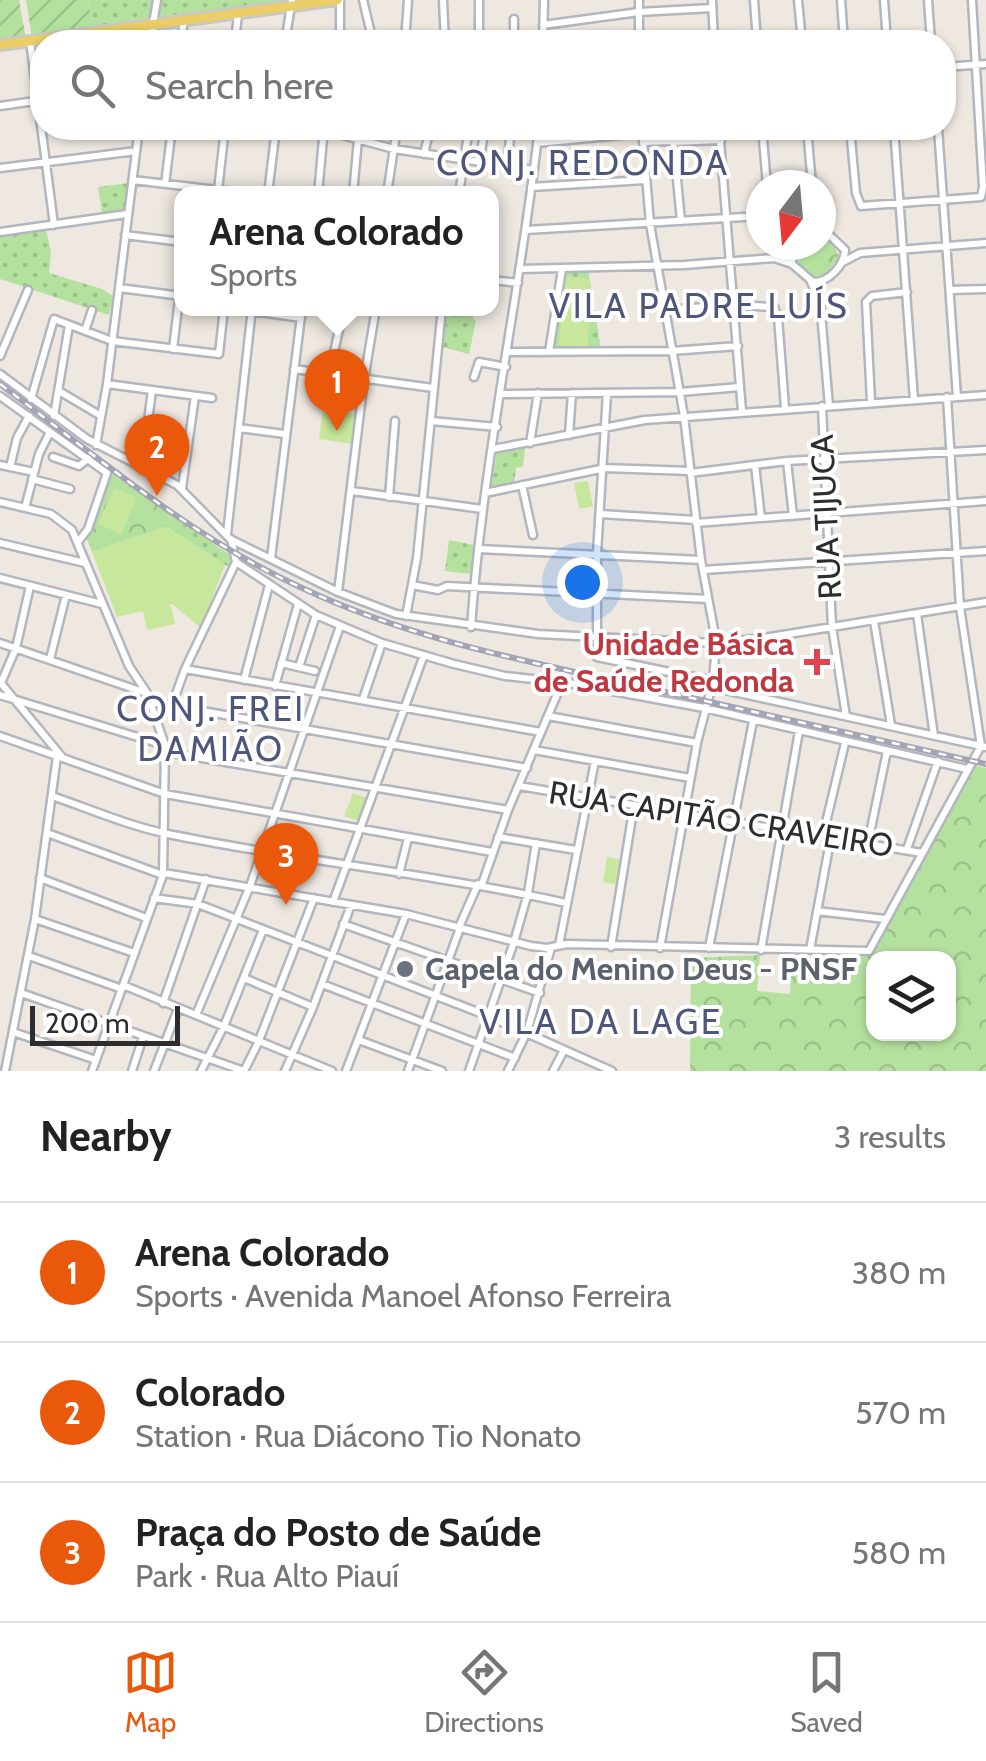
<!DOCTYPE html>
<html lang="en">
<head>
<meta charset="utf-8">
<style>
	:root { --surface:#fff; --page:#f6f6f6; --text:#222; --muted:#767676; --line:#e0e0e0; --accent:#ea580c }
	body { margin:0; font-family:Cabin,sans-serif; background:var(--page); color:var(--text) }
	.controls { position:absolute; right:30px; bottom:30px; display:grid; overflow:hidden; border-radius:20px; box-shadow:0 2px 8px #0004 }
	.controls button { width:90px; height:90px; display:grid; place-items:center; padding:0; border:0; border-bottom:2px solid var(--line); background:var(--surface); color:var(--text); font:50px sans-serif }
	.compass { position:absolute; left:746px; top:170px; width:90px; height:90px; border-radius:50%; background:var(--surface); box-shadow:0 2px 8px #0004; rotate:196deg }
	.scale { position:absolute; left:30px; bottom:25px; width:150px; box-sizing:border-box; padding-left:10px; border:5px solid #2d2d2d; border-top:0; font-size:28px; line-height:35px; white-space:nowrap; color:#2d2d2d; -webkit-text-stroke:8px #fff; paint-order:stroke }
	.you { position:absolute; left:582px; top:582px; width:35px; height:35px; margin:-25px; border:8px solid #fff; border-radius:50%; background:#1a73e8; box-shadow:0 0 0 15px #1a73e833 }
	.badge { display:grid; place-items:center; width:65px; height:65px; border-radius:50%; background:var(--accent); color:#fff; font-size:32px; font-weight:700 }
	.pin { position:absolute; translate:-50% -82px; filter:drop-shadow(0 2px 5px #0008) }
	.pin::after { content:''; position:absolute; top:52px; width:35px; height:30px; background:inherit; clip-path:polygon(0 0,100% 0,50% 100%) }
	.popup { position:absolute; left:174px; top:186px; width:325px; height:130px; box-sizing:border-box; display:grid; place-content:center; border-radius:20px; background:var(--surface); filter:drop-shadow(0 2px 8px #0005); font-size:32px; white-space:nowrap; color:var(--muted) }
	.popup b { font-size:38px; color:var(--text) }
	.popup::after { content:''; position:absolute; left:50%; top:100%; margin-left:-20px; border:20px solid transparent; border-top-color:var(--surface) }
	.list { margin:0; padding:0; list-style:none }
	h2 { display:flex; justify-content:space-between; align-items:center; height:130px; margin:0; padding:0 40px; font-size:42px }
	h2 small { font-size:32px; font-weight:400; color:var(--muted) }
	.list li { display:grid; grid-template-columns:65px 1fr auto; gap:30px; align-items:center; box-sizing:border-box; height:140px; padding:0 40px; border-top:2px solid var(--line) }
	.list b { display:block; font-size:38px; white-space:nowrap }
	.list p { margin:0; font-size:32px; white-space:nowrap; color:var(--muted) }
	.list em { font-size:32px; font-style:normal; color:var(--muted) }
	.icon { flex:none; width:55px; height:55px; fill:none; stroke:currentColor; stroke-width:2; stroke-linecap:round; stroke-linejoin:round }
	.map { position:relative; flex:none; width:986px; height:1071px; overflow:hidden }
	.search { position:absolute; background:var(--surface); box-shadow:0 2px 8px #0004; left:30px; right:30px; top:30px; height:110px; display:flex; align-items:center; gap:25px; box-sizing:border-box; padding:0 35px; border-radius:40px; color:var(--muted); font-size:38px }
	.sheet { height:550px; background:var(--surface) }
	nav { display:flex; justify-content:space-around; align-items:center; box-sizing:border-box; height:140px; border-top:2px solid var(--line); background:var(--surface); font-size:28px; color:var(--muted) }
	nav a { display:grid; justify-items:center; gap:5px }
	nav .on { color:var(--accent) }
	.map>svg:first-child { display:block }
</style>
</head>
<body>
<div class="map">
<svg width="986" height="1071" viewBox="0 0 986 1071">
	<defs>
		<pattern id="grass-dots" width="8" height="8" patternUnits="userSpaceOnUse" patternTransform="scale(2.5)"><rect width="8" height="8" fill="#b5e19f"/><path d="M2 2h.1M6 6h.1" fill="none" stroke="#9cc189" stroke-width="1.8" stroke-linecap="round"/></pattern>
		<pattern id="forest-crowns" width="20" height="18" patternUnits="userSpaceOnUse" patternTransform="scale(2.5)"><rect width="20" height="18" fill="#b5e19f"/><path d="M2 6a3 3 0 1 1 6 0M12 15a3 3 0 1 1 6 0" fill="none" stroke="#9cc189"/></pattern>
		<pattern id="garden-furrows" width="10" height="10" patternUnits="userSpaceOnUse" patternTransform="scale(2.5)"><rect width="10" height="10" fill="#b5e19f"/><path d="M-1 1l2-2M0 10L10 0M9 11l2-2" fill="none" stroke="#9cc189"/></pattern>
	</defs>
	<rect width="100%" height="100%" fill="#eee8e0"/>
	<path fill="url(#grass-dots)" d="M88 0H154L150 21 92 29Z
		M161 0H288L287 4 156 21Z
		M129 183 127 210 102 213 98 187Z
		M46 229 51 252 49 273 102 289 113 296 109 315 0 279V234Z
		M588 270 601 349H553L565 271Z
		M446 309H474L473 319 476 320 469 354 442 347Z
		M525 448 523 466 516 468 514 484 491 489 497 453Z
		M172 516 232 556 230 568 166 527Z
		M449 540 474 545 471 574 445 571Z"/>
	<path fill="url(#forest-crowns)" fill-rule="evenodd" d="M821 237 834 246 839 257 826 275 812 276 796 263 797 251 802 245H821Z
		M111 472 172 516 166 527 92 552 86 537Z
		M976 766 986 768V1071H690L691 958 760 955 757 991 790 994 792 958 870 954ZM874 958H948V1034H874Z"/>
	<path fill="url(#garden-furrows)" d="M0 0H19L26 39 0 42Z
		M26 0H88L92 29 32 38Z"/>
	<path fill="#c7e89c" d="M564 276 590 279 592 292 587 348 559 346Z
		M323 410 355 414 353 444 319 439Z
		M588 481 593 506 579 509 574 483Z
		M114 488 137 498 121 534 98 524Z
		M166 527 225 565 201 628 172 604 168 606H171L175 624 147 630 143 611 117 617 92 552Z
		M353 793 367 798 359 821 344 816Z
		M607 857 623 860 619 885 603 882Z"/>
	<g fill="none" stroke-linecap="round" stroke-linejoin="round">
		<defs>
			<path id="minor" d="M363 0 373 42
				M443 0 445 42
				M479 0V42
				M639 0V42
				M712 0 714 42
				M754 0 757 42
				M798 0 802 42
				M841 0 844 42
				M884 0 887 42
				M928 0 931 42
				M514 19V42
				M543 25 639 12 712 8
				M30 41 54 225
				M150 42 157 0
				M181 42 184 20
				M235 42 238 14
				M285 42 292 0
				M340 42V0
				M405 42 408 0
				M543 42 544 0
				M944 67 986 64
				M0 106 42 100
				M316 128 394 149 534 170
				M642 128 650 224 684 416 701 560 714 630 715 657 713 681 697 743 660 948
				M672 128 681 221
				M719 128 742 411
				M762 128 767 185
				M807 128 812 185
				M850 128 856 193 861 206 981 197 983 187 972 0
				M894 128 914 400
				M938 128 957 397
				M643 142 672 141
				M672 142 721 140
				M537 143 642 133
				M424 154 430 128
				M479 163 485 128
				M507 167 511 128
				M0 168 136 151
				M133 180 251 194
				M165 184 172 128
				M531 187 645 180
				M218 190 225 128
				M268 194 276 128
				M318 194 324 128
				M353 194 359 128
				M387 194 397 128
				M459 194 469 128
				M526 230 761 216
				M0 232 127 214
				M125 235 182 242
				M797 245 792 251V264L813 282C829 282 844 266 845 250L821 227
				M843 262 860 253 986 243
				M520 269 684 265 774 258 792 264
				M492 280 518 283
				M810 280 820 301 829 406
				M119 288 182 296
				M950 290 986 289
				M664 310 734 305 774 307 778 317 785 408
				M252 311 301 318
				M54 319 112 341 219 354 224 308
				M85 331 92 310
				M173 349 182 274
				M508 352 671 351 738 346
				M549 352 562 269
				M0 356 28 290
				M294 369 433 388
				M0 374 87 439 177 485 230 539 338 592 396 614 538 634 714 643 764 638 986 602
				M329 374 344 308
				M474 377 479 362 506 367
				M107 384 212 398
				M59 391 101 416
				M607 393 597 553V657L713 681
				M502 394 680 392 740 387
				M0 396 107 473 88 529 78 542
				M31 399 54 319
				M871 402 866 302 872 296 907 292
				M822 406 832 627 846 716
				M54 416 69 325
				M431 421 497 427
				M239 428 285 434
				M569 435 572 393
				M530 443 538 393
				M96 445 107 384 139 128
				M493 449 645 420 986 395
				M53 457 79 466 89 458
				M787 461 793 516
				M0 465 34 472
				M755 465 761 518
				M10 467 17 438 29 416
				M142 467 152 390
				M690 473 787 461 986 450
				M32 479 70 489
				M522 485 533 535
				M182 488 195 396
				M352 491 482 509
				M485 493 605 468 690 471
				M389 497 395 421
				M0 502 51 514 72 530 129 666 147 693 165 745 163 875 92 1071
				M25 508 39 454 50 432
				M600 514 696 520
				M696 523 986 501
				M227 534 252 308
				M231 539 236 562
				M0 543 85 563
				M478 549 701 560
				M271 558 302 308
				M236 562 316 615 382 643 454 664 505 676 569 683 704 708 967 769
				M703 570 986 551
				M0 578 102 604
				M412 585 438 590 447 586 708 599
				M338 592 364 380 376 308
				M917 614 934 736
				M406 616 417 558 442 308
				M874 621 891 725
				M471 627C483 459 520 294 539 128
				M0 643 146 693
				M50 659 66 595
				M281 663 315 671
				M299 667 316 615
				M185 669 541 732
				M244 680 269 585
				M0 682 62 757
				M1 683 16 648 30 586
				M275 686 298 604
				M711 687 986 747
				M0 695 164 745
				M363 699 382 643
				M151 702 527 768
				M172 705 185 669 236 562
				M548 716 697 743
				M0 736 165 794 492 852
				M534 750 690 778
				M166 752 508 810
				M519 786 922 853
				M52 796C90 809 129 826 168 834 300 861 435 874 566 903
				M47 833 163 875
				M823 835 845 743
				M498 837 576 850
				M868 843 887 751
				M907 849 938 761
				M164 873 406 914 531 946 547 948 567 944 869 951 981 746 960 607 947 397
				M399 874 408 838
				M40 878 146 918
				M482 884 508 810 561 685
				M154 898 198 904 488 1016 612 1071
				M333 902 424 655
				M817 911 885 919
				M35 919 134 953
				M343 924 540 993
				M459 927 478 884
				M559 945 595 761
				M611 947 634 805
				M709 948 753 721
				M761 950 799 731
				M810 950 831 836
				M29 956 122 989
				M244 978 313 1007
				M322 984 515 1058
				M123 985 332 1071
				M21 993 244 1071
				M163 1003 206 879
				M196 1015 250 886 340 626
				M13 1032 96 1060
				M359 1040 442 1071
				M5 1071 35 919 57 756
				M132 1071 143 1037
				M154 1071 178 1009
				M201 1071 224 1026 263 930
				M244 1071 258 1043 314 898
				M285 1071 313 1007 351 905
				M346 1071 406 914
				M408 1071 460 928
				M469 1071 514 942 528 893 536 843
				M508 1071 527 1032 551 948
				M553 1071 564 1050"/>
			<path id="major" d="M0 45 337 0"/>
		</defs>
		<use href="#minor" stroke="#b3b6bf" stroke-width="11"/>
		<use href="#major" stroke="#c8c8c8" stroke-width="14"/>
		<use href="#minor" stroke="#fff" stroke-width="6"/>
		<use href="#major" stroke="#ebce67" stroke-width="9"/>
		<defs>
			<path id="rail" d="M0 384C96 456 191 537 300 587 403 636 514 659 625 683 745 710 866 737 986 764"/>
		</defs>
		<use href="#rail" stroke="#a3a5b6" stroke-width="6"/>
		<use href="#rail" stroke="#fff" stroke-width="2.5" stroke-dasharray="8" stroke-linecap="butt"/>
	</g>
	<path fill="#e0444e" stroke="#fff" stroke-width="4" d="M812 647h10v10h10v10h-10v10h-10v-10h-10v-10h10z"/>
	<circle fill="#6b7280" stroke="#fff" stroke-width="4" cx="405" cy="969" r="10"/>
	<g text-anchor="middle" stroke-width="8" stroke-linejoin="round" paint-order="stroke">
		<g font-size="32" fill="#2d2d2d" stroke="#fff">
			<text transform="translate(826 517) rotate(-93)" y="11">RUA TIJUCA</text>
			<text transform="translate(721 819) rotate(9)" y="11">RUA CAPITÃO CRAVEIRO</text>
		</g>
		<g font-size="32" font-weight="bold" fill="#be3a42" stroke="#fff" text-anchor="end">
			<text x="794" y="655">Unidade Básica<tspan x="794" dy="37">de Saúde Redonda</tspan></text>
		</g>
		<g font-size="32" font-weight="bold" fill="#5b616d" stroke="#fff" text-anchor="start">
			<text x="425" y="980">Capela do Menino Deus - PNSF</text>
		</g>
		<g font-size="35" letter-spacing="2.5" fill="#4e567c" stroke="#fff">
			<text x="583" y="175">CONJ. REDONDA</text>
			<text x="699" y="318">VILA PADRE LUÍS</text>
			<text x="211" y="721">CONJ. FREI<tspan x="211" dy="40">DAMIÃO</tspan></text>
			<text x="601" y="1034">VILA DA LAGE</text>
		</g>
	</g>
</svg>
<div class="controls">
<button><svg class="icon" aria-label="layers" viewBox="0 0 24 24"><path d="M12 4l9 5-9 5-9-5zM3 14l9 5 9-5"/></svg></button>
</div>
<svg class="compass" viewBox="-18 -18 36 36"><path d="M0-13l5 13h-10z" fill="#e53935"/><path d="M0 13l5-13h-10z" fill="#767676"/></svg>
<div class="scale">200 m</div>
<div class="you"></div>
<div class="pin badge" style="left:337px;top:431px">1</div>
<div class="popup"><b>Arena Colorado</b>Sports</div>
<div class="pin badge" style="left:157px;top:496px">2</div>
<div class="pin badge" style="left:286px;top:905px">3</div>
<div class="search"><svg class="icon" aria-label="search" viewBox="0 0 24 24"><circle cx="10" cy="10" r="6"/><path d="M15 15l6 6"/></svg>Search here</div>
</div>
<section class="sheet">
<h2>Nearby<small>3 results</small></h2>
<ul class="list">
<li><span class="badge">1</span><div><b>Arena Colorado</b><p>Sports · Avenida Manoel Afonso Ferreira</p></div><em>380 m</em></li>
<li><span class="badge">2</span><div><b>Colorado</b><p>Station · Rua Diácono Tio Nonato</p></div><em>570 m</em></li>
<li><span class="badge">3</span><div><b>Praça do Posto de Saúde</b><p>Park · Rua Alto Piauí</p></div><em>580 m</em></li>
</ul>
</section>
<nav>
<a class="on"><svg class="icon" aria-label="map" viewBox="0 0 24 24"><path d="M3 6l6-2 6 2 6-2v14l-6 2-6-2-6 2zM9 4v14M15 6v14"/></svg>Map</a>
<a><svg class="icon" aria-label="directions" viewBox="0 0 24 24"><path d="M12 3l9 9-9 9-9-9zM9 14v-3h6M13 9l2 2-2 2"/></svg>Directions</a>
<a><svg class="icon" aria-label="saved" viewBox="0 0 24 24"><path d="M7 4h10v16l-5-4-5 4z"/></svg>Saved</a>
</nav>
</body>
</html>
